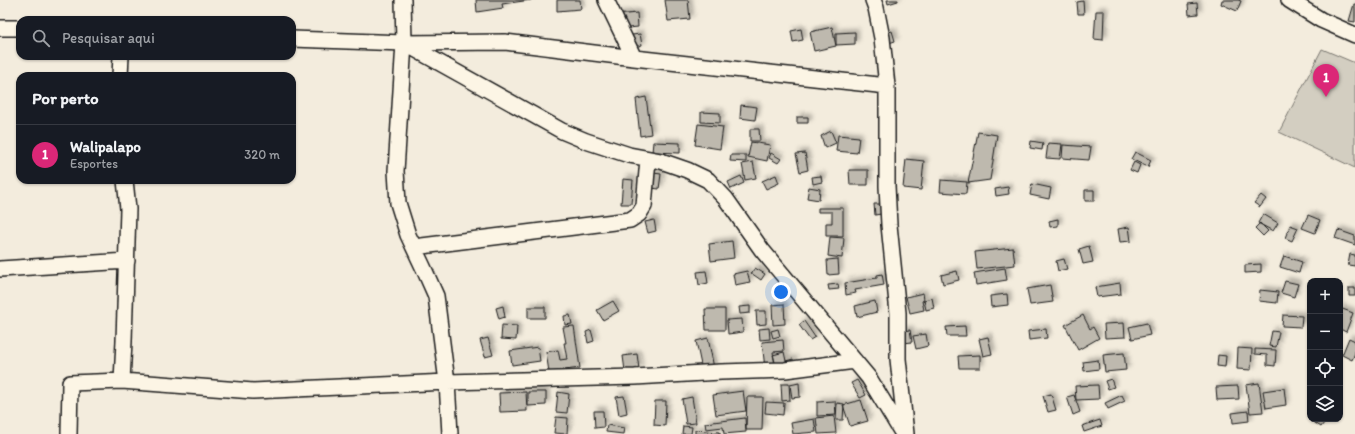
<!DOCTYPE html>
<html lang="pt">
<head>
<meta charset="utf-8">
<style>
	:root { --surface:#171b24; --page:#242831; --text:#f1f3f6; --muted:#9ea1a6; --line:#363941; --accent:#db2777 }
	body { margin:0; font-family:Itim,sans-serif; background:var(--page); color:var(--text) }
	.controls { position:absolute; right:12px; bottom:12px; display:grid; overflow:hidden; border-radius:8px; box-shadow:0 1px 3px #0004 }
	.controls button { width:36px; height:36px; display:grid; place-items:center; padding:0; border:0; border-bottom:1px solid var(--line); background:var(--surface); color:var(--text); font:20px sans-serif }
	.you { position:absolute; left:781px; top:292px; width:14px; height:14px; margin:-10px; border:3px solid #fff; border-radius:50%; background:#1a73e8; box-shadow:0 0 0 6px #1a73e833 }
	.badge { display:grid; place-items:center; width:26px; height:26px; border-radius:50%; background:var(--accent); color:#fff; font-size:13px; font-weight:700 }
	.pin { position:absolute; translate:-50% -33px; filter:drop-shadow(0 1px 2px #0008) }
	.pin::after { content:''; position:absolute; top:21px; width:14px; height:12px; background:inherit; clip-path:polygon(0 0,100% 0,50% 100%) }
	.list { margin:0; padding:0; list-style:none }
	h2 { display:flex; justify-content:space-between; align-items:center; height:52px; margin:0; padding:0 16px; font-size:17px }
	h2 small { font-size:13px; font-weight:400; color:var(--muted) }
	.list li { display:grid; grid-template-columns:26px 1fr auto; gap:12px; align-items:center; box-sizing:border-box; height:60px; padding:0 16px; border-top:1px solid var(--line) }
	.list b { display:block; font-size:15px; white-space:nowrap }
	.list p { margin:0; font-size:13px; white-space:nowrap; color:var(--muted) }
	.list em { font-size:13px; font-style:normal; color:var(--muted) }
	.icon { flex:none; width:22px; height:22px; fill:none; stroke:currentColor; stroke-width:2; stroke-linecap:round; stroke-linejoin:round }
	.map { position:relative; flex:none; width:1355px; height:434px; overflow:hidden }
	.search { position:absolute; background:var(--surface); box-shadow:0 1px 3px #0004; left:16px; top:16px; width:280px; height:44px; display:flex; align-items:center; gap:10px; box-sizing:border-box; padding:0 14px; border-radius:12px; color:var(--muted); font-size:15px }
	.panel { position:absolute; background:var(--surface); box-shadow:0 1px 3px #0004; left:16px; top:72px; width:280px; height:112px; border-radius:12px }
	.map>svg:first-child { display:block }
</style>
</head>
<body>
<div class="map">
<svg width="1355" height="434" viewBox="0 0 1355 434">
	<defs>
		<filter id="shadow"><feDropShadow dx="3.5" dy="-3.5" stdDeviation="2" flood-color="#0004"/></filter>
	</defs>
	<rect width="100%" height="100%" fill="#f3ecdd"/>
	<filter id="ink" filterUnits="userSpaceOnUse"><feTurbulence type="fractalNoise" baseFrequency=".025" numOctaves="2"/><feDisplacementMap in="SourceGraphic" scale="8" xChannelSelector="R" yChannelSelector="G"/><feConvolveMatrix kernelMatrix="1 2 1 2 8 2 1 2 1" color-interpolation-filters="sRGB"/></filter>
	<g filter="url(#ink)">
		<path fill="#d3cec1" stroke="#78756e" d="M1322 49 1355 63V168L1279 132Z"/>
		<path fill="#beb9ae" stroke="#1c1c1c" filter="url(#shadow)" d="M476 0H531L502 4 503 8 477 12Z
			M557 0H580L581 9 557 11Z
			M665 0H688L690 19 668 21Z
			M887 0H898V1L888 4Z
			M1222 0H1238L1241 1 1237 11 1221 4Z
			M1083 1 1084 14H1078L1077 2Z
			M1197 3 1198 14 1189 15 1188 4Z
			M1354 4H1355V22L1349 21Z
			M1096 11H1104L1103 40 1094 39Z
			M637 13 638 27 618 29 616 15Z
			M832 27 836 46 814 51 810 32Z
			M801 29 803 40 793 42 791 31Z
			M892 31 895 41 889 43 886 33Z
			M855 32V44L836 45V33Z
			M640 34 642 45 635 47 632 35Z
			M646 97 651 134 640 136 636 99Z
			M741 105 757 107 755 120 740 118Z
			M701 112 720 113V123L701 122Z
			M797 117H808V123H797Z
			M698 124 723 127 720 149 695 145Z
			M750 129H759L760 141H750Z
			M831 131 836 143 825 148 821 136Z
			M978 132 997 135 990 180 968 183Z
			M838 135 859 137 857 153 836 151Z
			M1031 141 1043 143 1042 150 1030 148Z
			M653 142 680 143V153L652 152Z
			M751 142 770 145 767 161 748 157Z
			M1048 143 1062 144 1060 159 1046 158Z
			M1063 145 1091 147 1089 160 1062 158Z
			M1135 152 1151 160 1148 167 1131 159Z
			M771 153 781 159 778 163 769 158Z
			M805 153 808 170 800 172 796 154Z
			M731 155H746V162L730 161Z
			M906 159 924 161 921 190 903 188Z
			M753 162 756 178 745 180 742 164Z
			M1134 162 1140 165 1137 173 1130 170Z
			M849 170H868V185H850Z
			M646 172 661 174 659 189 644 187Z
			M776 175 779 183 766 189 762 181Z
			M741 176 744 183 731 189 728 182Z
			M821 176 822 182 813 184 812 177Z
			M623 179 633 180 631 204H621Z
			M941 180 967 182 966 194 940 192Z
			M1032 184 1051 188 1049 199 1030 195Z
			M809 187 820 189 819 200 807 198Z
			M1008 187 1009 194 996 196 995 189Z
			M1085 190H1094V201H1085Z
			M1261 195 1266 199 1260 207 1254 203Z
			M874 204H881V214L875 215Z
			M818 208H843V236H826V223H832V212H818Z
			M1263 214 1278 223 1273 231 1258 223Z
			M1308 215 1320 220 1315 233 1302 228Z
			M1058 219V226L1050 227 1049 221Z
			M654 220 656 231 648 233 645 222Z
			M1260 223 1268 231 1263 236 1255 228Z
			M1290 225 1298 228 1292 241 1285 238Z
			M1129 227 1131 241 1120 242 1118 229Z
			M1338 230 1355 236V245L1335 238Z
			M830 237 844 238 842 258 828 256Z
			M732 241 734 258 711 261 709 244Z
			M1089 246 1093 262 1083 264 1079 249Z
			M1013 248 1015 265 977 269 975 252Z
			M1350 254 1355 255V266L1348 265Z
			M1284 256 1302 262 1299 273 1280 267Z
			M838 259 839 274 828 275 827 260Z
			M1064 259 1067 269 1058 271 1056 261Z
			M1261 264V272L1245 273V265Z
			M755 268 765 274 761 280 751 273Z
			M1005 268 1007 280 976 285 974 273Z
			M706 271 708 283 699 285 697 272Z
			M747 271 750 282 735 285 733 274Z
			M957 271 959 280 943 284 941 275Z
			M882 274 884 285 855 290 856 293 846 295 845 283 877 278V275Z
			M1285 281 1298 284 1294 297 1281 293Z
			M1120 283 1121 294 1097 297 1095 287Z
			M838 284 839 289 829 290 828 285Z
			M1050 285 1053 302 1030 305 1027 289Z
			M1349 288H1355V296H1349Z
			M1260 290 1278 292 1277 303 1259 301Z
			M923 293 924 300 922 301 924 310 910 313 906 297Z
			M1007 294 1008 305 991 307 990 296Z
			M932 298 934 308 926 310 924 300Z
			M613 301 619 311 603 320 597 310Z
			M875 301 877 312 857 317 855 306Z
			M784 304 785 324 773 325 772 305Z
			M503 306 505 317 499 319 496 308Z
			M750 306V313L740 314 739 307Z
			M528 307H545V318H528Z
			M1340 308 1353 313 1346 332 1340 329Z
			M705 309H725V330H706Z
			M756 311H766V324L757 325Z
			M570 315 572 324 565 325 564 316Z
			M1083 315 1090 329 1093 327 1099 338 1078 350 1065 325Z
			M1283 315 1302 316 1301 327 1282 326Z
			M742 319 743 332 728 334 727 320Z
			M804 321 815 337 810 340 799 325Z
			M1124 323 1125 337 1105 338 1104 324Z
			M1147 323 1150 335 1132 339 1129 327Z
			M502 325 517 326 516 340 501 339Z
			M574 326 580 368 549 372 546 352 558 350 560 360 567 359 564 343H566L563 327Z
			M965 326 966 336H947L946 327Z
			M769 328 770 339 760 340 759 329Z
			M778 329 780 336 773 338 771 331Z
			M1046 329 1047 338 1029 340 1028 331Z
			M591 330 594 341 588 343 586 332Z
			M910 330 912 342 904 343 902 331Z
			M1272 331 1279 332 1276 347 1269 346Z
			M926 334 928 346 916 349 913 336Z
			M988 337 992 354 983 356 979 339Z
			M488 338 493 355 485 357 480 340Z
			M708 338 714 368 702 370 696 341Z
			M1349 338 1355 341V353L1352 360 1342 355Z
			M783 340 784 351 773 352 775 366 765 368 762 342Z
			M538 347 540 361 512 365 510 351Z
			M1238 348 1252 349 1251 370 1237 369Z
			M1255 349 1276 350 1275 366 1267 365V355L1255 354Z
			M784 352 786 361 793 359 794 364 777 369 773 355Z
			M1124 353 1126 370 1105 372 1103 355Z
			M637 354 639 369 625 371 623 356Z
			M980 355V368H959L958 356Z
			M1218 355 1226 356 1225 367 1217 366Z
			M1098 360 1099 369 1084 371 1083 362Z
			M1111 379 1114 387 1108 389 1105 381Z
			M857 380 866 395 860 398 851 383Z
			M799 383 800 397 792 398 790 385Z
			M1259 383 1263 412 1250 413 1246 385Z
			M781 384H789L790 400 782 401Z
			M1098 385 1099 399 1076 400 1075 386Z
			M1238 386 1239 399 1217 400 1216 387Z
			M1284 388 1286 405 1266 408 1263 391Z
			M743 391 746 411 716 415 713 395Z
			M526 392 527 411 500 412 499 393Z
			M528 392H546V405L528 406Z
			M558 392 569 394 567 413 556 412Z
			M1051 394 1056 410 1048 412 1043 396Z
			M1074 395 1080 412 1073 415 1067 397Z
			M1122 395 1125 401 1108 409 1105 403Z
			M624 396 627 413 619 415 616 397Z
			M692 397 696 423 686 424 682 399Z
			M747 397H763L762 430H746Z
			M861 400 868 421 850 426 843 405Z
			M655 401H666L665 426 654 425Z
			M835 401 836 415 817 416V402Z
			M766 402 784 403 783 415 765 413Z
			M837 403 844 404 843 420H836Z
			M594 411H603L604 427 595 428Z
			M1248 411 1249 421 1233 423 1232 413Z
			M834 416 836 433 818 434 816 418Z
			M556 417 568 418 567 434 554 433Z
			M745 418 746 432 724 434 723 427 706 429 705 423Z
			M814 419 816 432 793 434 791 423Z
			M1314 419H1327L1321 427 1312 421Z
			M1100 420 1102 426 1084 432 1082 426Z
			M607 425 624 428 623 434 606 432Z
			M683 426 692 427 691 434H682Z
			M695 430 720 432V434H695Z"/>
		<g fill="none" stroke-linecap="round" stroke-linejoin="round">
			<defs>
				<path id="minor" d="M403 0 404 43 396 171 398 203 408 235 424 269 436 296 447 382 450 434
					M606 0 634 58
					M873 0 876 8 882 38 887 86V186L889 225 898 313V359L906 434
					M1289 0 1321 20 1355 35
					M0 28H20
					M292 39 404 43 505 42 634 58 887 86
					M404 43 562 131 586 141 629 155 661 161 687 170 708 180 726 199 762 250 869 378 903 434
					M120 76 121 56
					M414 247 630 220 639 214 644 206 648 159
					M0 269 127 261
					M122 381 124 341 128 209 125 180
					M69 434 70 383 122 381 253 391 447 382 635 377 721 372 785 370 855 361"/>
			</defs>
			<use href="#minor" stroke="#1c1c1c" stroke-width="18"/>
			<use href="#minor" stroke="#fcf5e5" stroke-width="15"/>
		</g>
	</g>
</svg>
<div class="controls">
<button>+</button>
<button>−</button>
<button><svg class="icon" aria-label="locate" viewBox="0 0 24 24"><circle cx="12" cy="12" r="6"/><path d="M12 2v4M12 18v4M2 12h4M18 12h4"/></svg></button>
<button><svg class="icon" aria-label="layers" viewBox="0 0 24 24"><path d="M12 4l9 5-9 5-9-5zM3 14l9 5 9-5"/></svg></button>
</div>
<div class="you"></div>
<div class="pin badge" style="left:1326px;top:97px">1</div>
<div class="search"><svg class="icon" aria-label="search" viewBox="0 0 24 24"><circle cx="10" cy="10" r="6"/><path d="M15 15l6 6"/></svg>Pesquisar aqui</div>
<section class="panel">
<h2>Por perto<small></small></h2>
<ul class="list">
<li><span class="badge">1</span><div><b>Walipalapo</b><p>Esportes</p></div><em>320 m</em></li>
</ul>
</section>
</div>
</body>
</html>
